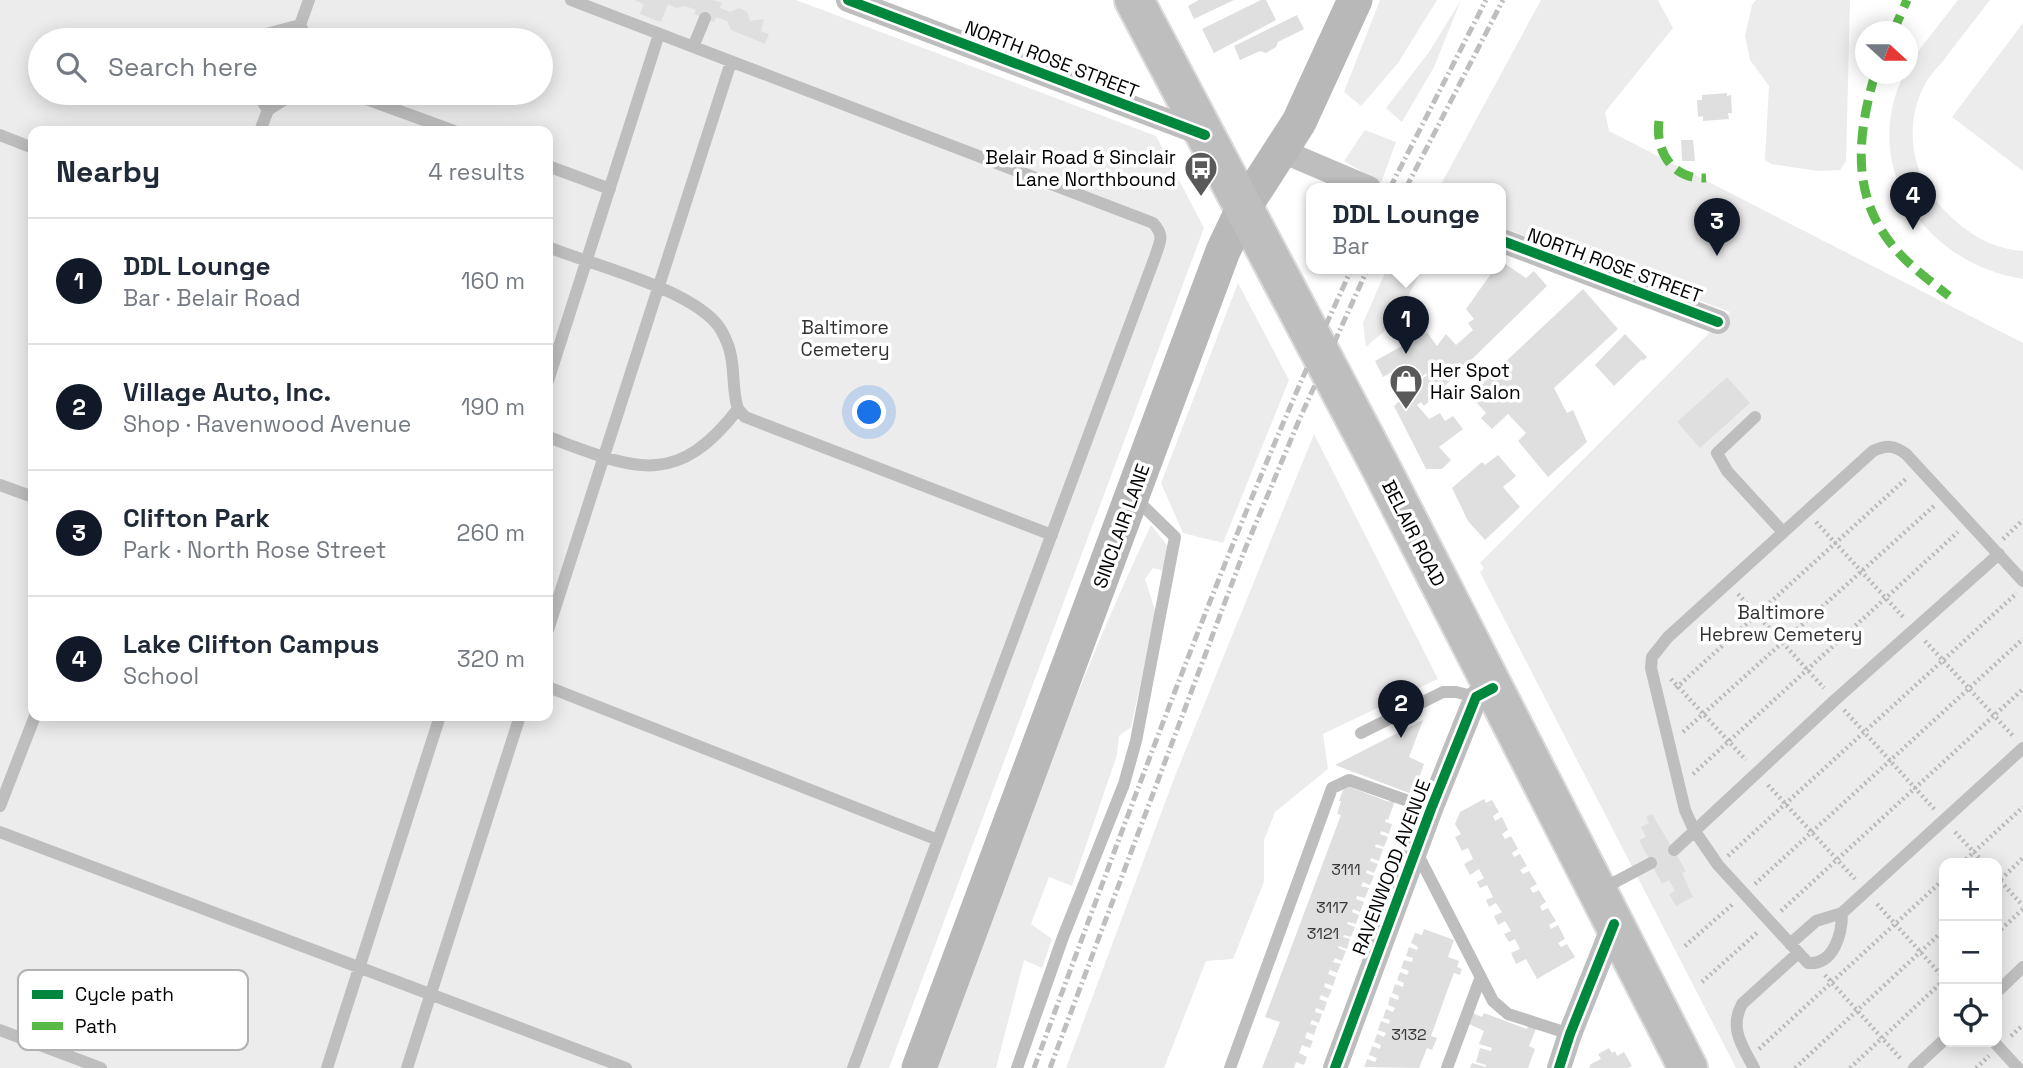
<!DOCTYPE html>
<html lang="en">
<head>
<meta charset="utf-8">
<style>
	:root { --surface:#fff; --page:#f2f2f3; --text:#1f2937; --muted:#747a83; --line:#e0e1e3; --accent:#111827 }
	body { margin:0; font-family:"Space Grotesk",sans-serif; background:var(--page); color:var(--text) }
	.controls { position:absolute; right:21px; bottom:21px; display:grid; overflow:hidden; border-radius:14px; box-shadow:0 4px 18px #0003 }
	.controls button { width:63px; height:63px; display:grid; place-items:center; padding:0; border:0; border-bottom:2px solid var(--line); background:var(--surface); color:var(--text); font:35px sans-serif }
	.compass { position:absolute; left:1855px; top:21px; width:63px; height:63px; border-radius:50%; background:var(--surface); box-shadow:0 4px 18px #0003; rotate:111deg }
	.you { position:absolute; left:870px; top:413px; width:24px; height:24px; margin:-18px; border:5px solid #fff; border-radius:50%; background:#1a73e8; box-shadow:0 0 0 10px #1a73e833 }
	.badge { display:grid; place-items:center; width:46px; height:46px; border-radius:50%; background:var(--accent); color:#fff; font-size:23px; font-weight:700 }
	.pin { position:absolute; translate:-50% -58px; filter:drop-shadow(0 2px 4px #0008) }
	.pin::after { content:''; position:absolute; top:37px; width:24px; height:21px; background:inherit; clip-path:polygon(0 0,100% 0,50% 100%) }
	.popup { position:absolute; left:1306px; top:183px; width:200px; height:91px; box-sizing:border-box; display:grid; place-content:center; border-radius:14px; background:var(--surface); filter:drop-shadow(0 2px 5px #0005); font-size:23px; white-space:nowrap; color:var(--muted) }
	.popup b { font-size:26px; color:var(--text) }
	.popup::after { content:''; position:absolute; left:50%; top:100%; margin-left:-14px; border:14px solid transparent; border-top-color:var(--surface) }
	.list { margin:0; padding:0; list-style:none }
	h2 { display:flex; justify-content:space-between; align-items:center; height:91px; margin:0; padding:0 28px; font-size:30px }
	h2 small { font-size:23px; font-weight:400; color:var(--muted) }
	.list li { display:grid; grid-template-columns:46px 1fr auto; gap:21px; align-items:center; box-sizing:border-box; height:126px; padding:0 28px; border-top:2px solid var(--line) }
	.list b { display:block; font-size:26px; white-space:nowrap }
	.list p { margin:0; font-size:23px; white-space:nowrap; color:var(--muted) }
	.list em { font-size:23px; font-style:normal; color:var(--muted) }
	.icon { flex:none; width:38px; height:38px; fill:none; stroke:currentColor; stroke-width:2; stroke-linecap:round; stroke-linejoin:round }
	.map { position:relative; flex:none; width:2023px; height:1068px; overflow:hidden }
	.search { position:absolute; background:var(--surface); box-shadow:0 4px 18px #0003; left:28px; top:28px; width:525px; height:77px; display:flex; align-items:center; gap:18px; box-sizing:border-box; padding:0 24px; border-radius:38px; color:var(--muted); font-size:26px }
	.panel { position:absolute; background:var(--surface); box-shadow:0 4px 18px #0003; left:28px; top:126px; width:525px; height:595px; border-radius:14px }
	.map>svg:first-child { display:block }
</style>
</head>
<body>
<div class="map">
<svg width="2023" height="1068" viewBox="0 0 2023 1068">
	<rect width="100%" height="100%" fill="#fff"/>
	<path fill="#ececec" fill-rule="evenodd" d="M0 0H796L1156 136 1204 228 889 1068H0ZM40 40H541V93H40ZM33 131H548V716H33Z
		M1380 0H1437L1398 63 1361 106 1344 92Z
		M1461 0 1434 67 1402 122 1386 108 1429 52Z
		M1541 0H1658L1673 28 1605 112 1609 131 2023 343V1068H1736L1480 572 1484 568 1480 563 1730 312 1501 227 1500 188H1439ZM1944 863H1997V1042H1944Z
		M1756 0H1850L1846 161 1840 170 1818 171 1771 164 1765 160 1769 86 1750 60 1745 36 1752 5Z
		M1958 0H1990C1975 20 1959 39 1944 60 1937 68 1929 76 1924 86 1903 127 1912 177 1944 210 1965 232 1991 249 2023 251V279C1926 264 1858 168 1904 74H1908L1909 63Z
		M2023 23V171L1952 117Z
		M1365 130 1396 142 1381 183 1344 161Z
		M1387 268H1422L1396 321 1366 347 1363 323Z
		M1238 283 1289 380 1223 543 1183 533 1161 483Z
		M1314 434 1438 679 1323 734 1328 769 1275 812 1264 840V882L1233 959 1206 961 1164 1068H1066L1175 776Z
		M1151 525 1167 545 1165 571 1153 568 1145 579 1156 613 1131 727 1119 736 1117 755 1072 886 1049 877 1031 924 1052 939 1042 968 1024 960 996 1068H937C1004 886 1068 701 1151 525Z"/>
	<path fill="#dfdfdf" d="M634 0H713L722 3 720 8 730 12 739 8 747 12 750 21 764 19 761 31 769 34 765 44 731 30 727 21 716 17 714 22 694 14 696 10 685 6 677 8 668 4 661 22 640 14 644 4Z
		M1199 0H1234L1194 19 1188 6Z
		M1261 0H1266L1276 20 1214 53 1202 29Z
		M1297 15 1304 29 1278 42 1276 47 1266 53 1260 51 1240 60 1234 46Z
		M1727 93V96L1731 95 1732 113H1728L1729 119 1703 121V116L1698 117 1697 100H1702V95Z
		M1681 140H1693L1695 161H1682Z
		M1501 261 1526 278 1534 271 1547 286 1424 406 1421 402 1417 405 1429 419 1440 413 1445 421 1453 416 1463 429 1439 447 1451 460 1442 469H1426L1394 406 1427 375 1426 373 1396 398 1388 382 1404 371 1402 366 1383 377 1375 361 1427 332 1437 346 1446 334 1456 345 1473 330 1468 323 1474 319 1466 309 1495 268H1501Z
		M1583 289 1618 329 1554 388 1567 413 1573 410 1587 442 1548 477 1518 441 1526 433 1508 414 1492 429 1481 418 1486 413 1470 395Z
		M1625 334 1647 357 1643 361 1642 359 1614 386 1595 365Z
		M1727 377 1750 403 1700 448 1677 422Z
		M1498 455 1516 476 1503 487 1520 507 1485 540 1468 521 1452 488 1482 462 1485 465Z
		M1423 720 1409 757 1424 764 1414 792 1410 791 1409 793 1335 765Z
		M1345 785 1389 802 1390 800 1395 801 1388 820 1386 819 1385 822 1392 824 1389 834 1381 831 1380 834 1388 837 1384 847 1376 844 1375 847 1383 849 1379 861 1371 858 1370 861 1378 864 1374 873 1367 870 1366 873 1374 876 1370 885 1363 882 1361 886 1369 888 1365 898 1357 896 1356 899 1364 902 1360 912 1353 909 1352 912 1359 915 1356 924 1348 922 1347 924 1355 927 1351 937 1344 935 1343 937 1350 939 1347 949 1339 946 1338 948 1346 951 1342 961 1335 958 1333 962 1341 964 1337 973 1330 970 1328 974 1336 977 1333 986 1325 983 1324 987 1332 990 1328 998 1321 995 1319 999 1327 1002 1324 1011 1316 1008 1315 1012 1322 1014 1319 1023 1312 1020 1310 1024 1317 1026 1314 1035 1307 1032 1305 1038 1313 1041 1310 1048 1302 1045 1299 1053 1307 1057 1304 1065 1296 1062 1294 1068H1262L1280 1022 1265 1017 1341 815 1337 814 1341 801H1339Z
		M1484 799 1486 803 1492 800 1499 812 1493 816 1495 821 1502 817 1508 830 1502 834 1505 839 1511 836 1518 849 1512 853 1514 857 1520 854 1527 866 1520 870 1523 874 1529 871 1537 884 1530 888 1533 893 1539 890 1546 902 1540 906 1542 911 1548 908 1556 921 1549 925 1551 929 1558 925 1565 939 1558 943 1561 947 1567 944 1575 957 1537 979 1526 959 1516 964 1511 953 1520 949 1515 939 1509 942 1504 934 1511 931 1505 921 1498 925 1494 916 1502 912 1496 903 1489 907 1486 900 1493 897 1487 885 1480 888 1477 882 1484 878 1479 869 1470 875 1464 864 1473 859 1468 848 1462 851 1455 837 1461 834 1455 824 1460 812Z
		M1652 814 1686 871 1682 873 1693 897 1676 906 1669 894 1675 891 1669 880 1662 884 1639 840 1646 837 1641 827 1649 823 1646 817Z
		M1424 929 1454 940 1448 957 1459 961 1457 967 1462 969 1460 975 1454 973 1449 986 1431 1036 1437 1038 1432 1050 1427 1048 1419 1068 1364 1067 1367 1059 1375 1062 1377 1058 1369 1055 1372 1046 1380 1049 1381 1045 1374 1042 1377 1034 1384 1037 1386 1033 1378 1030 1381 1021 1389 1024 1390 1020 1383 1018 1386 1009 1393 1012 1395 1008 1388 1005 1390 997 1398 1000 1399 996 1392 993 1395 984 1403 987 1404 983 1397 980 1400 972 1407 975 1409 971 1401 968 1404 960 1412 962 1413 958 1406 956 1409 947 1417 950 1418 947 1411 943 1415 933 1422 935Z
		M1473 1013 1482 1017 1484 1013 1527 1029 1528 1026 1536 1029 1529 1046 1535 1049 1528 1068H1470L1472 1063 1486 1067V1065L1476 1062 1480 1048 1491 1051 1492 1048 1479 1044 1484 1031 1469 1024Z
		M1609 1048 1612 1053 1615 1051 1617 1056 1624 1052 1632 1066 1628 1068H1589L1591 1064 1601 1059 1598 1054Z"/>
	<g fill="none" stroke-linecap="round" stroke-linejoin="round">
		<defs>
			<path id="primary" d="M1134 0 1380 466 1688 1068"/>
		</defs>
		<use href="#primary" stroke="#dbdbdb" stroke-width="42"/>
		<path stroke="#b9b9b9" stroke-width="4.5" stroke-dasharray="2 3.5" stroke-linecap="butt" d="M1816 522 1905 619
			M2003 539 2023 520
			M1738 594 1824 688
			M1925 641 2014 737
			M1671 679 1746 760
			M1676 688 1908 477
			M1844 710 1935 810
			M1683 732 1934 506
			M1693 774 1958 532
			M1768 785 1855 879
			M1955 832 1984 863
			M1728 856 2017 593
			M1962 863 2023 807
			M1997 877 2023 906
			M1997 883 2023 858
			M1755 884 2023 639
			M1877 904 1944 978
			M1781 911 2023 689
			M1997 933 2023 909
			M1685 946 1733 904
			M1825 975 1901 1059
			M1702 982 1759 931
			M2011 1036 2023 1025
			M1759 1049 1944 879
			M1795 1068 1944 930
			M1850 1068 1944 980
			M1976 1068 1989 1056"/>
		<path stroke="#bebebe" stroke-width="12" d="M571 0 1153 223C1165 236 1160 241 1155 257L853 1068
			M300 25 308 40
			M260 40 266 34 300 25 309 0
			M693 47 705 18
			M257 93 268 110 260 131
			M350 93 454 131
			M268 110 282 101 302 93
			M0 135 33 148
			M548 166 610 189
			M548 247C593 265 683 287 715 322 721 328 725 337 728 345 736 365 731 388 738 409 675 491 632 468 548 437
			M548 381 659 34
			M738 409 745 417 1052 535
			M1755 417 1717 453 1727 471 1783 532
			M0 485 33 497
			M548 630 731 62
			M548 687 938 840
			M1361 733 1443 692H1456L1476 697
			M0 806 35 716
			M0 832 626 1068
			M1674 850 1835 700 1999 554
			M1416 851 1493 1001 1508 1014 1570 1034
			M1602 889 1651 863
			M1842 913C1842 934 1834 965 1808 963L1718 865 1694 830 1685 810 1651 668 1652 657 1668 637 1873 451C1886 445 1894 445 1906 454L2023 581
			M1790 944 1816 921 1842 913 2023 748
			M1997 992 2023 967
			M0 1030 101 1068
			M1994 1042 2018 1068
			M327 1068 440 716
			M407 1068 520 716
			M1017 1068 1063 937 1124 784 1136 741 1175 537 1135 498
			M1230 1068 1332 788 1349 780 1431 809
			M1447 1068 1480 979
			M1754 1068C1742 1046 1729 1028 1742 1004L1797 954
			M1914 1068 1944 1040"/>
		<path stroke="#bebebe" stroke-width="24" d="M848 0 1205 135
			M1282 151 1369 188
			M1500 240 1718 322
			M1335 1068 1431 809 1476 697 1493 688
			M1559 1068 1570 1034 1614 924"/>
		<path stroke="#b8b8b8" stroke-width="35" d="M919 1068 1223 251 1243 209 1299 122 1355 0"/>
		<use href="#primary" stroke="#bebebe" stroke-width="38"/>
		<path stroke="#bebebe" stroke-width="5" stroke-dasharray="10 3.5 2 3.5" stroke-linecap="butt" d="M1390 188 1486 0
			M1406 188 1503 0
			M1034 1068C1134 799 1231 529 1352 268
			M1050 1068 1243 554 1300 418 1368 268"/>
		<path stroke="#58b947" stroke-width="9" stroke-dasharray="18 9" stroke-linecap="butt" d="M1893 32 1907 0
			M1875 74C1858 133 1850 193 1892 245 1908 265 1929 280 1949 296
			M1659 121C1655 152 1673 180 1706 178"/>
		<defs>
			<path id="cycleway" d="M848 0 1205 135
				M1500 240 1718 322
				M1335 1068 1431 809 1476 697 1493 688
				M1559 1068 1570 1034 1614 924"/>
		</defs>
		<use href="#cycleway" stroke="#fff" stroke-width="15"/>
		<use href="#cycleway" stroke="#00873e" stroke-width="10"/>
	</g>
	<defs>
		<symbol id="bus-pin" viewBox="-11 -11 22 30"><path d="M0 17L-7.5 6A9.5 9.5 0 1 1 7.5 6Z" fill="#595959" stroke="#fff"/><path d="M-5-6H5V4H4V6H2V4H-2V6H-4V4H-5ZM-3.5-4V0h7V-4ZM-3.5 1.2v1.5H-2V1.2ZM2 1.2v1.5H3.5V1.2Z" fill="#fff"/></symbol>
		<symbol id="shop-pin" viewBox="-11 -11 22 30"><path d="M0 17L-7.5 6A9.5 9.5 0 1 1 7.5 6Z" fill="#595959" stroke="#fff"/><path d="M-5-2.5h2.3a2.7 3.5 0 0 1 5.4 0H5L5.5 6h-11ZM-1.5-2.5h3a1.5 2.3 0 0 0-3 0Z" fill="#fff"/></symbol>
	</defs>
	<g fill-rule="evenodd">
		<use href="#bus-pin" x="1182" y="149" width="38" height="52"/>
		<use href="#shop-pin" x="1387" y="362" width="38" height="52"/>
	</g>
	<g text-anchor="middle" stroke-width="7" stroke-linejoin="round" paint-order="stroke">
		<g font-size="16" fill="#383838">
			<text x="1346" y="875">3111</text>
			<text x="1332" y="913">3117</text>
			<text x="1323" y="939">3121</text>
			<text x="1409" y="1040">3132</text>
		</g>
		<g font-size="19" fill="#000" stroke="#fff">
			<text transform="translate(1052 59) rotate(21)" y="7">NORTH ROSE STREET</text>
			<text transform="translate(1615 265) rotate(20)" y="7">NORTH ROSE STREET</text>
			<text transform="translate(1121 526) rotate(-70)" y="7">SINCLAIR LANE</text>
			<text transform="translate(1414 533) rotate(63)" y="7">BELAIR ROAD</text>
			<text transform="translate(1391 867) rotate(-69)" y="7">RAVENWOOD AVENUE</text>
		</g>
		<g font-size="19" fill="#000" stroke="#fff" text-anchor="end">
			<text x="1176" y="164">Belair Road &amp; Sinclair<tspan x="1176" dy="22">Lane Northbound</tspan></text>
			<text x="1430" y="377" text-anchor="start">Her Spot<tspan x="1430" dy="22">Hair Salon</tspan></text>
		</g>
		<g font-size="19" fill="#333" stroke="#fff">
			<text x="845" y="334">Baltimore<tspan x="845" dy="22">Cemetery</tspan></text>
			<text x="1781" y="619">Baltimore<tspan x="1781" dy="22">Hebrew Cemetery</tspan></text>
		</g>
	</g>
	<rect x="18" y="970" width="230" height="80" rx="10" fill="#fff" stroke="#b2b2b2" stroke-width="2"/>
	<rect x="32" y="990" width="31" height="9" fill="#00873e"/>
	<rect x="32" y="1022" width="31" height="8" fill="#58b947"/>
	<g font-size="19" fill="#000">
		<text x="75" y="1001">Cycle path</text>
		<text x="75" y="1033">Path</text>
	</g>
</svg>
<div class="controls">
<button>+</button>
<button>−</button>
<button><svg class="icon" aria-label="locate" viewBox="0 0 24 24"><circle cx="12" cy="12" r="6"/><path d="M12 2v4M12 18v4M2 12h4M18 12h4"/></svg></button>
</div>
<svg class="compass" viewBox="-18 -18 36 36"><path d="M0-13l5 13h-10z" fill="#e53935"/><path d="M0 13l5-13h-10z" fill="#747a83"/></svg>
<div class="you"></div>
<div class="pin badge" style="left:1406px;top:354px">1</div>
<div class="popup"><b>DDL Lounge</b>Bar</div>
<div class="pin badge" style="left:1401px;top:738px">2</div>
<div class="pin badge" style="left:1717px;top:256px">3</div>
<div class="pin badge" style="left:1913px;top:230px">4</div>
<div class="search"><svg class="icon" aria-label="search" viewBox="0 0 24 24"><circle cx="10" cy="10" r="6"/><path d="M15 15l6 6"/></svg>Search here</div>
<section class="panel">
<h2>Nearby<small>4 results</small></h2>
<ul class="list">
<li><span class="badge">1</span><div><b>DDL Lounge</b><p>Bar · Belair Road</p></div><em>160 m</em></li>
<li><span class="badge">2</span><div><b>Village Auto, Inc.</b><p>Shop · Ravenwood Avenue</p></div><em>190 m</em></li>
<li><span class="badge">3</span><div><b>Clifton Park</b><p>Park · North Rose Street</p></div><em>260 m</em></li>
<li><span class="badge">4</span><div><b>Lake Clifton Campus</b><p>School</p></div><em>320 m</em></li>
</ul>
</section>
</div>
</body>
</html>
